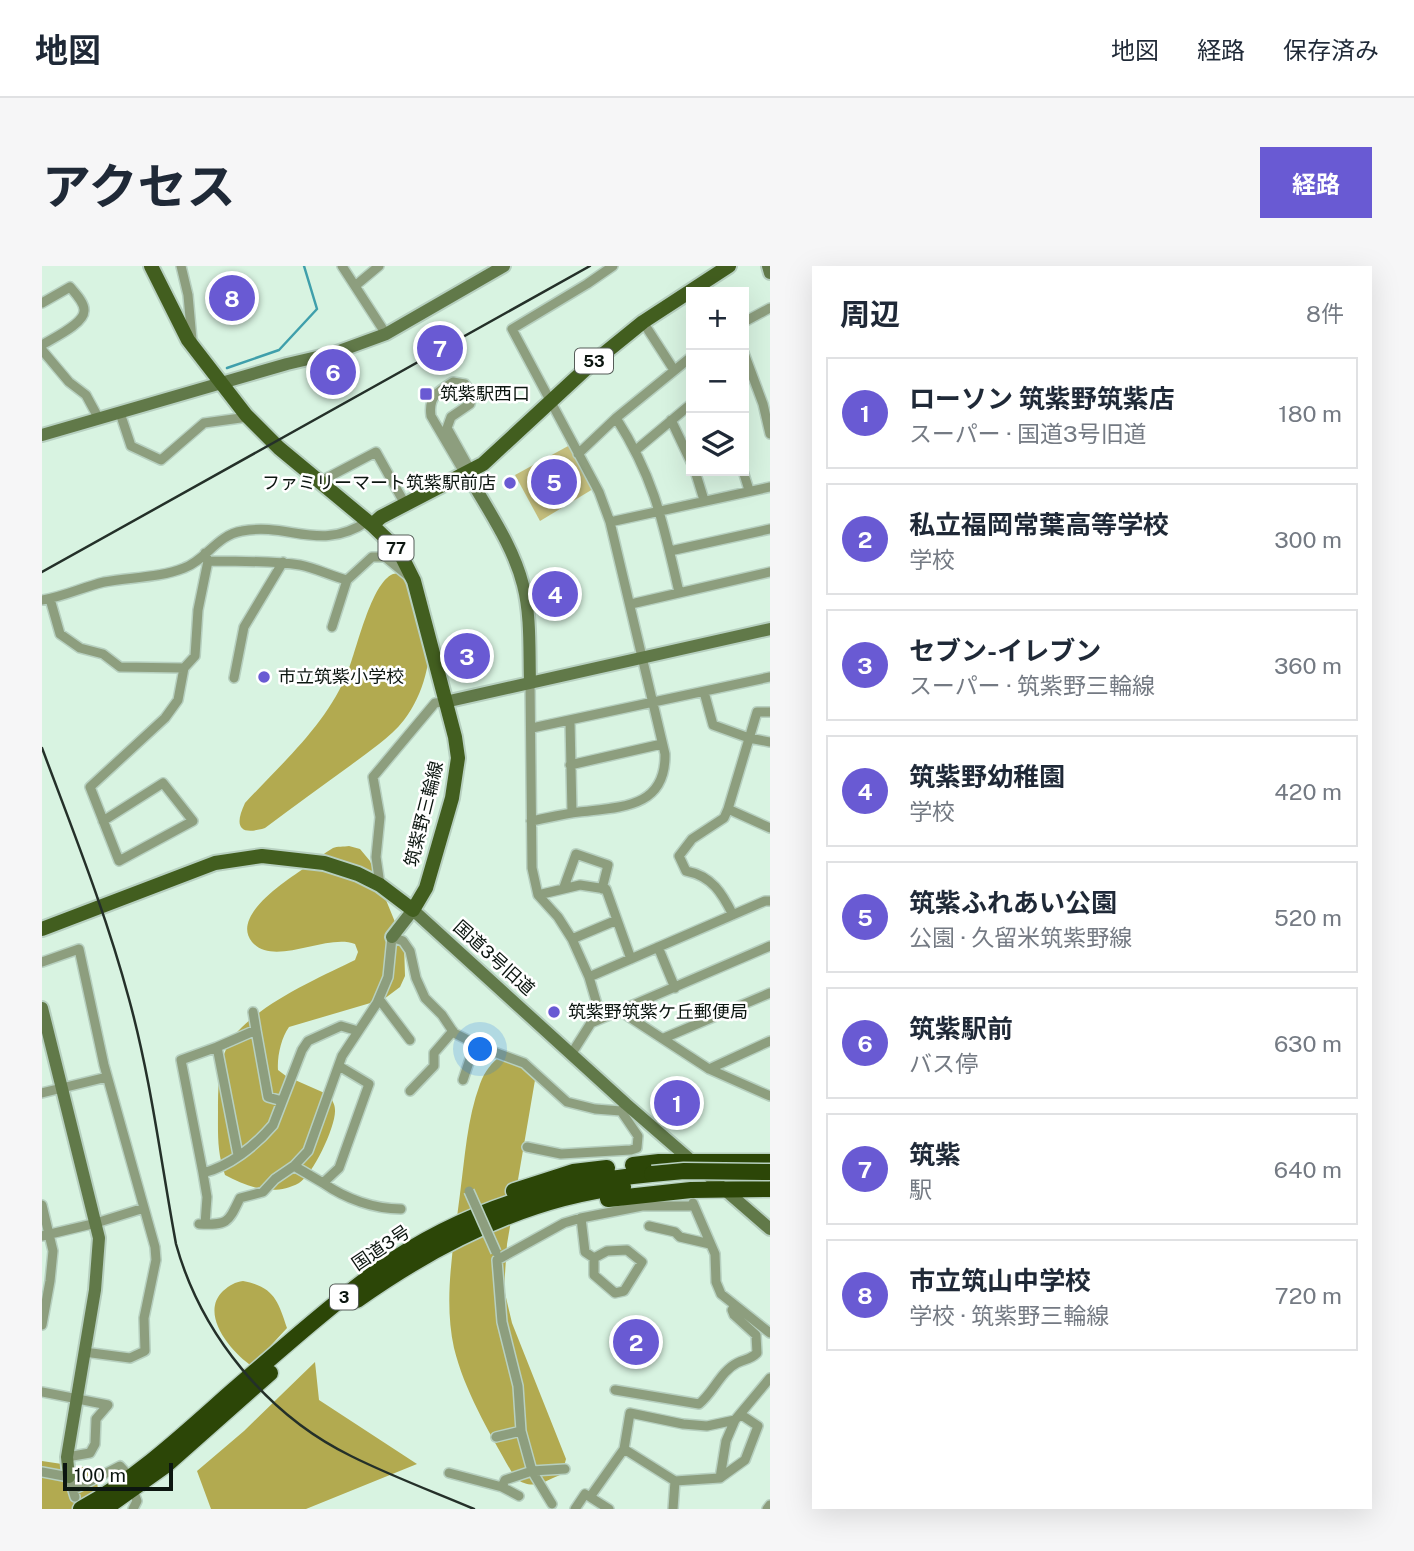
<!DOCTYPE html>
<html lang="ja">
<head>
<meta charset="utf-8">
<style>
	:root { --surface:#fff; --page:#f6f6f7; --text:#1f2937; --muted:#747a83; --line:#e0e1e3; --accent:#695ad3 }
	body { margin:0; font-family:"Public Sans","Noto Sans JP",sans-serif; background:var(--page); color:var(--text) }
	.controls { position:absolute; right:21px; top:21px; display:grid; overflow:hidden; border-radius:0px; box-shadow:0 7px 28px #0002 }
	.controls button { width:63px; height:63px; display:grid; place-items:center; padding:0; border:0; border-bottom:2px solid var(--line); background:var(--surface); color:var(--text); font:35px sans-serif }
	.scale { position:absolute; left:21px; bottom:18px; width:110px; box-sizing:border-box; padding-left:7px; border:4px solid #0c1610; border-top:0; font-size:19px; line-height:24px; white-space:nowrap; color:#0c1610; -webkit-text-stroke:5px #fff; paint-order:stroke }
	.you { position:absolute; left:439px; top:784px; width:24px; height:24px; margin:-18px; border:5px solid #fff; border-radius:50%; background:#1a73e8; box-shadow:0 0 0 10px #1a73e833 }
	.badge { display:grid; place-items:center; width:46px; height:46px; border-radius:50%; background:var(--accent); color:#fff; font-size:23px; font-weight:700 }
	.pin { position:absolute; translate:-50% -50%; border:4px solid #fff; box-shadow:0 2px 7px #0006 }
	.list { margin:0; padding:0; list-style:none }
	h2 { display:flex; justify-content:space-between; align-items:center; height:91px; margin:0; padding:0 28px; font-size:30px }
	h2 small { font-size:23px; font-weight:400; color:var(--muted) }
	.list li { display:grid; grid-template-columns:46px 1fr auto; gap:21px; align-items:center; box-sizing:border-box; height:112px; margin:0 14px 14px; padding:0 14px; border:2px solid var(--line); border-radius:0px }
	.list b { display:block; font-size:26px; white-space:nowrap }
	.list p { margin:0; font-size:23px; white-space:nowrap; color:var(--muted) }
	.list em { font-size:23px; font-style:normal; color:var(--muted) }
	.icon { flex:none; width:38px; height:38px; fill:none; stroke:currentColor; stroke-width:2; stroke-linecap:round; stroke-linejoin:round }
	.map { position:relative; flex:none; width:728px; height:1243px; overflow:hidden; border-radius:0px }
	header { display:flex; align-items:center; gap:42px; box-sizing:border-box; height:98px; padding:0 35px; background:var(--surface); border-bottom:2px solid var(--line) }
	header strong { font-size:33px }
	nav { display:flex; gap:38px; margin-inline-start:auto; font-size:24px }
	.intro { display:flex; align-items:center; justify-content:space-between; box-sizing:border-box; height:168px; padding:0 42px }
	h1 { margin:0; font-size:49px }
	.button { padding:18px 32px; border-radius:0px; background:var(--accent); color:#fff; font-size:24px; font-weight:700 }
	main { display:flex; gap:42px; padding:0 42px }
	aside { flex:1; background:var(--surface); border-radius:0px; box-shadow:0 7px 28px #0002 }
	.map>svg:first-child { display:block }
</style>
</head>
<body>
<header>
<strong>地図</strong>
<nav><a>地図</a><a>経路</a><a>保存済み</a></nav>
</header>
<div class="intro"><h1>アクセス</h1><a class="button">経路</a></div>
<main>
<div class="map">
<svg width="728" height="1243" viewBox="0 0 728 1243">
	<rect width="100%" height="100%" fill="#d8f3e1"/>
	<path fill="#c4be7d" d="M528 179 551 223 498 255 473 209Z"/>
	<path fill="#b2aa50" d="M362 307C382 314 388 333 389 354 390 389 384 425 362 454 348 472 326 486 309 499 280 520 251 541 223 562 197 570 192 560 203 537 240 497 286 457 306 405 315 383 329 317 351 308 355 307 359 307 362 307Z
		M307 580 318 583 328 595 362 678 363 710 358 721 342 733 247 761C239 772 235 791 236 804L244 810 287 829C290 834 293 838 293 844 294 860 271 909 257 917 232 931 205 921 183 909 175 886 176 869 176 845 176 826 176 799 185 781 203 744 276 712 313 694L316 686 313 678C284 667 232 702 210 676 188 649 247 613 264 601 273 595 282 587 291 582 295 580 302 581 307 580Z
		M460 789 491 802 493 814 465 978 462 1023 470 1057 524 1193 520 1208C501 1216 491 1225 473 1212 450 1171 423 1127 412 1082 401 1033 412 977 418 928 423 891 425 853 438 818 443 805 449 797 460 789Z
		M201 1015C232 1021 236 1035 245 1062L210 1100C189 1086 157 1048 181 1025 188 1019 193 1016 201 1015Z
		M273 1096 277 1134 375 1198 264 1243H169L155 1205 202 1165Z
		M0 1195 53 1203 56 1223 64 1243H0Z"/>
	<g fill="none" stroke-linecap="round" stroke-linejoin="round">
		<path stroke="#3f9fab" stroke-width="2.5" d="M185 102 237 84 275 43 262 0"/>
		<defs>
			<path id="street" d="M139 0 146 29 150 74
				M300 0 344 68
				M313 20 337 0
				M0 37 28 21C33 27 43 37 42 45 42 58 11 72 0 79
				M601 56 632 104
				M702 56 728 42
				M0 84 27 116 44 129 57 153
				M702 87 721 138 728 168
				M79 150 89 180 119 194 162 157 206 151
				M574 152C613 213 621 257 637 326
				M629 154 649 196
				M594 184 649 138
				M536 188 574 152 649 91
				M653 205 662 234
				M701 205 707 224
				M423 208 389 150C386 131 396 125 411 116L423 118 430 128 428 138 409 151 405 162 429 205
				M277 216 334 186 363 238
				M568 256 728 221
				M628 285 728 263
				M166 295C196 296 228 294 258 299 274 302 289 310 305 314
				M8 333 18 368 38 382 61 388 78 401 142 402
				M0 334C21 331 41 321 62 316 88 311 117 312 142 302 164 294 175 269 200 265 248 256 278 287 326 255
				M589 338 728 306
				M290 361 305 314 330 291H343L370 313
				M192 412 202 361 241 296
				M488 416 490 602 496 629 516 651 530 673 547 711 559 752
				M662 426 671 459 707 472 728 476
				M728 446H715L686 543 728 562
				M528 455 530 547
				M490 462 728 411
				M528 499 620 478
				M686 543 682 552 650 573 637 590 644 605C670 610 680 627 691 649
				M61 555 121 517 151 555 77 595 48 521 123 452 136 434 142 402 153 390 156 344 166 295 163 287
				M489 555C505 552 521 548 537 546 579 541 624 542 623 488L568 256 557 226 470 63 545 18 571 0
				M338 619 334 591 338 551 331 511 393 437 403 436
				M522 621 534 588 566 599 560 623
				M496 629 538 619 564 623 589 693
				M530 673 575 654
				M616 681 633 722
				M0 696 37 683 62 799 113 981 114 994 102 1052 103 1085 88 1092 42 1086
				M547 711 723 635H728
				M337 733 368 774
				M578 745 667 803 728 830
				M211 746 214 764
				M622 772 728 727
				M175 781 214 764 226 831 240 835
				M530 787 549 757 728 680
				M667 803 728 775
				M421 814 433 778
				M368 825 392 800V787L411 765
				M0 827 65 811
				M485 881 519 888 589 884 595 882 596 870 579 845
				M196 889 175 781 139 794 161 907C188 900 213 880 231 859L260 784 266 775 299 760 316 765
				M252 900 281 917 297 902 327 818 297 800
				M161 907 165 931 163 958
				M281 917C304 933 332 943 359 943
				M651 937 673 988 674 1016 679 1028 728 1067
				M0 939 11 985 8 1015 0 1059
				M157 958C186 959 186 957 198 932L221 926 233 913 252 900 266 885 300 790 335 737 346 711 350 671 361 675 368 685 374 712 383 732 400 749 412 767 444 783 482 797 525 836 553 843 579 845 584 838
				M607 960 633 966 638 971 668 978
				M0 970 54 957 102 942
				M552 992V1009L573 1027 582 1025 600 996 585 984 565 985 552 992 543 986 539 952 600 940H652
				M573 1124 657 1138C671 1127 679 1105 695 1097 703 1093 708 1094 715 1087L714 1069 692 1049 690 1044 693 1039
				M0 1126 66 1139 54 1153 53 1178 48 1187 25 1191
				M479 1165 490 1205 523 1203
				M454 1171 479 1165 476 1120 460 1056 455 994 522 957 539 952
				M582 1183 633 1215
				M0 1206 27 1211 33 1231
				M407 1207 460 1221
				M678 1212 703 1194 716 1160 698 1148
				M31 1224 78 1200 88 1211
				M91 1224 95 1235 91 1243
				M477 1230 460 1221 463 1214 490 1205 510 1238
				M533 1243 543 1228 548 1231
				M567 1243 548 1231 582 1183 588 1147 641 1158 665 1160 693 1154
				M631 1243 633 1215 678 1212 684 1175 693 1154 728 1112
				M725 1243 728 1239"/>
			<path id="secondary" d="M726 0 728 7
				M0 169 245 98 292 87 344 68 462 0
				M425 207C445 243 471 279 481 319 489 350 487 384 488 416
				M403 436 728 363
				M350 671 371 644 584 838 728 963
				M0 742 57 972 53 1024 25 1191 27 1211"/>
			<path id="primary" d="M330 259 339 251 441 198 548 99 601 56 687 0
				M0 663 173 597 220 590 282 597 316 608 338 619 371 644 384 622 410 532 416 492 413 471 372 315 357 285 330 259 237 182 204 149 146 74 109 0"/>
			<path id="highway" d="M591 899 617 896H728
				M472 925 531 906 565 902
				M566 933 649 924 728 923
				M315 1034C394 978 483 932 581 921
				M39 1243C94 1213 140 1170 186 1129 236 1086 285 1042 338 1003 418 946 513 917 610 908
				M62 1243 124 1199 228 1107"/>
		</defs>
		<use href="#street" stroke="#b7d0c0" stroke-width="12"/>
		<use href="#secondary" stroke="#b7d0c0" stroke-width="16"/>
		<use href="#primary" stroke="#b7d0c0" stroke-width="18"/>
		<use href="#highway" stroke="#b7d0c0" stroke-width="19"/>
		<use href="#street" stroke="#8d9e7e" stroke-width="9"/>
		<use href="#secondary" stroke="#617949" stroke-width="12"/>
		<use href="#primary" stroke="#425e1f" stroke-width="14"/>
		<use href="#highway" stroke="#2c4607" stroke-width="16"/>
		<path stroke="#243029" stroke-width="2.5" d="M0 306 548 0
			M0 482C31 565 64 647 87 733 109 813 119 897 134 978 159 1068 225 1149 309 1190 349 1210 392 1226 432 1243"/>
		<defs>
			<path id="street-bridge" d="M427 925 454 986"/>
			<path id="highway-bridge" d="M610 908 642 905 728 906"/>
		</defs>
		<use href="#street-bridge" stroke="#b7d0c0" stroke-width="12" stroke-linecap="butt"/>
		<use href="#highway-bridge" stroke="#b7d0c0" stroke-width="19" stroke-linecap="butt"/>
		<use href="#street-bridge" stroke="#8d9e7e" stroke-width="9"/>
		<use href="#highway-bridge" stroke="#2c4607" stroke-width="16"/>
	</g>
	<g fill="#695ad3" stroke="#fff" stroke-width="2.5">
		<rect x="377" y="121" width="14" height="14" rx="3.5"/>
		<circle cx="468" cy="217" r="7"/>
		<circle cx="222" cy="411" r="7"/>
		<circle cx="512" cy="746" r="7"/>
	</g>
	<g text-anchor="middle" stroke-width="5" stroke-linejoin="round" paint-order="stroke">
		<g fill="#fff" stroke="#555c58" stroke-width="2">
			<rect x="533" y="82.5" width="38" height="25" rx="5"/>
			<rect x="336.5" y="269.5" width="35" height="25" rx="5"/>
			<rect x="288" y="1018.5" width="28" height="25" rx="5"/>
		</g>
		<g font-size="16" font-weight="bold" fill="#0c1610">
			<text x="552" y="101">53</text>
			<text x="354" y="288">77</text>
			<text x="302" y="1037">3</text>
		</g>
		<g font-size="18" fill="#0c1610" stroke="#fff" text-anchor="start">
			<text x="398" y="134">筑紫駅西口</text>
			<text x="454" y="223" text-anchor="end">ファミリーマート筑紫駅前店</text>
			<text x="236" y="417">市立筑紫小学校</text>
			<text x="526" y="752">筑紫野筑紫ケ丘郵便局</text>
		</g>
		<g font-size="18" fill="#0c1610" stroke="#fff">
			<text transform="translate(382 548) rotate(-76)" y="6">筑紫野三輪線</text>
			<text transform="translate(452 692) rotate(42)" y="6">国道3号旧道</text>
			<text transform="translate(339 982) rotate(-34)" y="6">国道3号</text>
		</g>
	</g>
</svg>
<div class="controls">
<button>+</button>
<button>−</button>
<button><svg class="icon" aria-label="layers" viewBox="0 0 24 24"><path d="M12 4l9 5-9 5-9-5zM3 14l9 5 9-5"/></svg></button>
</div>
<div class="scale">100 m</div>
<div class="you"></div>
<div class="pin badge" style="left:635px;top:837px">1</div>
<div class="pin badge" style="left:594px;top:1076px">2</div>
<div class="pin badge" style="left:425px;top:390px">3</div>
<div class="pin badge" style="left:513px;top:328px">4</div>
<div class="pin badge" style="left:512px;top:216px">5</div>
<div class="pin badge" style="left:291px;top:106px">6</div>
<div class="pin badge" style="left:398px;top:82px">7</div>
<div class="pin badge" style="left:190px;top:32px">8</div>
</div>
<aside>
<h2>周辺<small>8件</small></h2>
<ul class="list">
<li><span class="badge">1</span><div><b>ローソン 筑紫野筑紫店</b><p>スーパー · 国道3号旧道</p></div><em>180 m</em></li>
<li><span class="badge">2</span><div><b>私立福岡常葉高等学校</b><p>学校</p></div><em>300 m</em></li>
<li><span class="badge">3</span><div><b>セブン-イレブン</b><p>スーパー · 筑紫野三輪線</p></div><em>360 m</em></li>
<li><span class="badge">4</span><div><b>筑紫野幼稚園</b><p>学校</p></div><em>420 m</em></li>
<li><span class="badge">5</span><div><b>筑紫ふれあい公園</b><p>公園 · 久留米筑紫野線</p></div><em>520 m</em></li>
<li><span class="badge">6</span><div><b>筑紫駅前</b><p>バス停</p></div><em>630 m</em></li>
<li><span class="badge">7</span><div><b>筑紫</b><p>駅</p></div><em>640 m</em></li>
<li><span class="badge">8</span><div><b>市立筑山中学校</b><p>学校 · 筑紫野三輪線</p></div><em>720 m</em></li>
</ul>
</aside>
</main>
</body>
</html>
